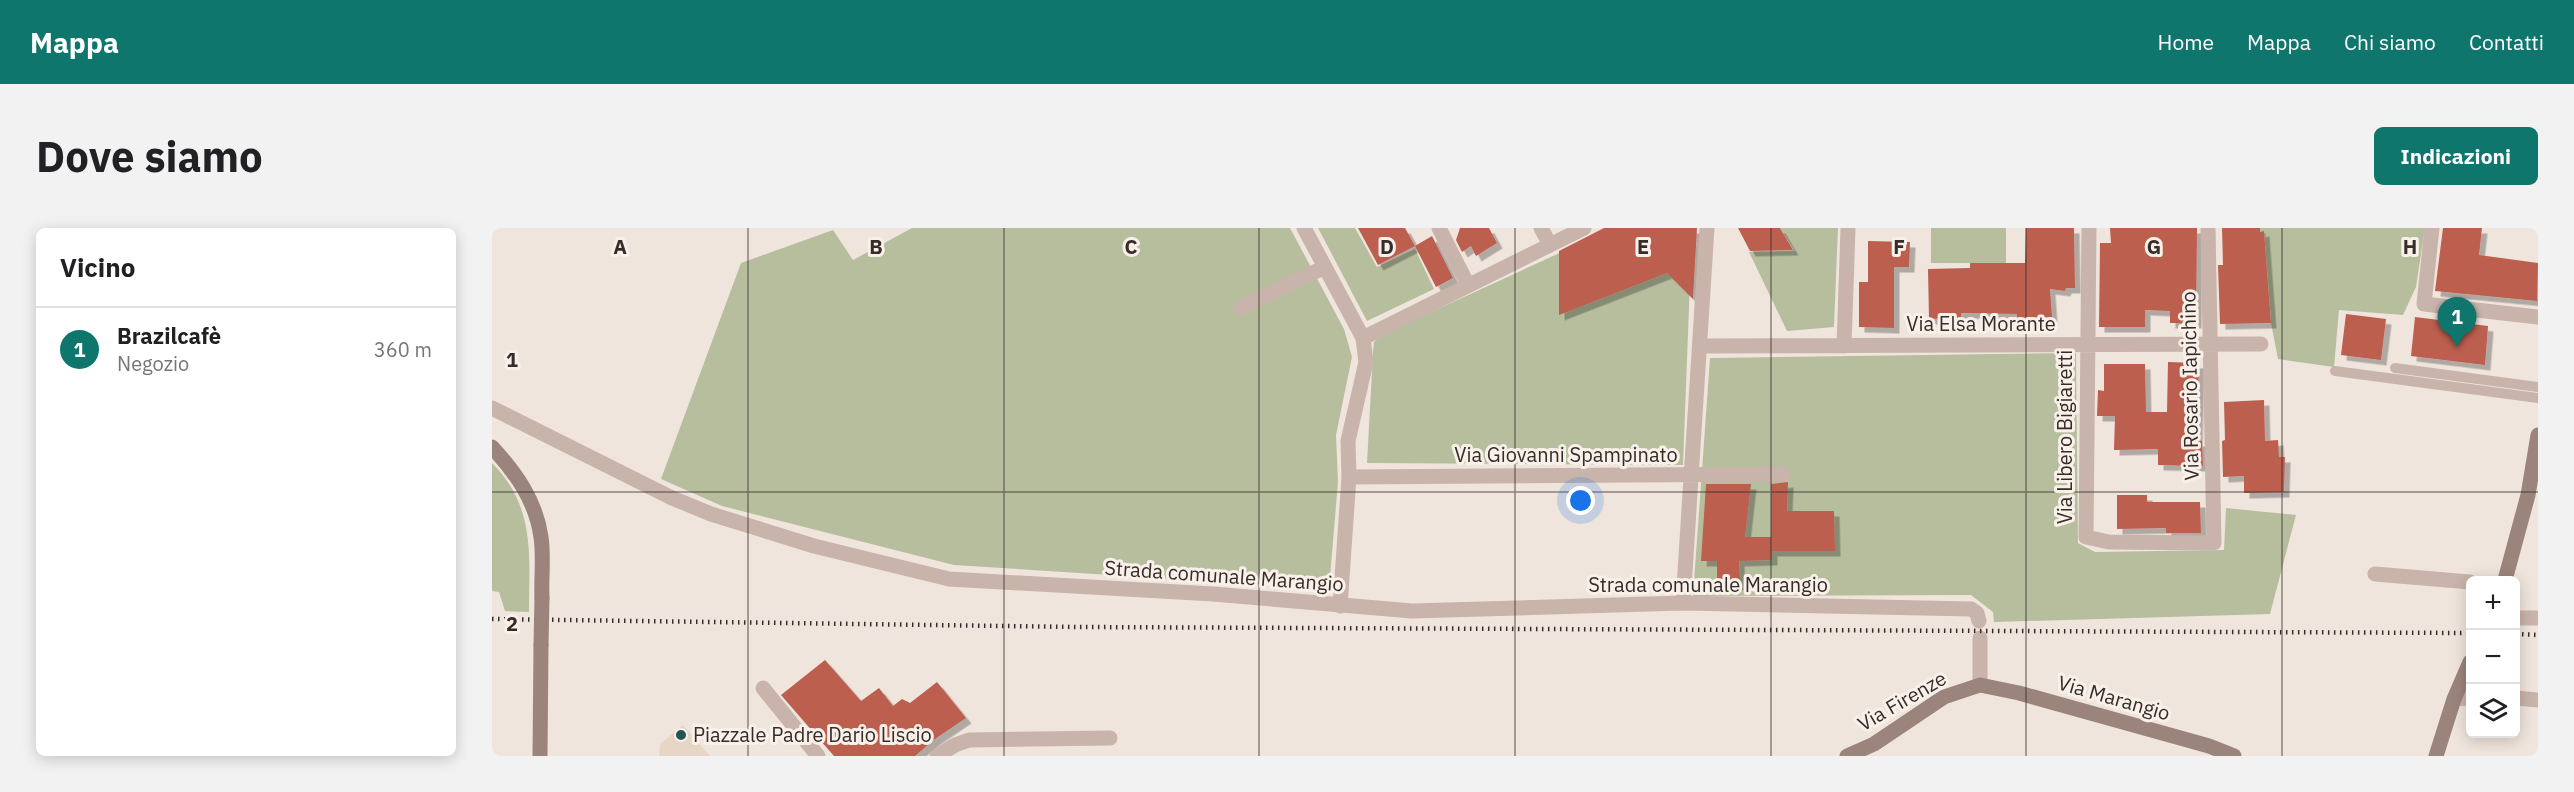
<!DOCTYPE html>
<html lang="it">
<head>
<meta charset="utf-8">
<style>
	:root { --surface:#fff; --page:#f2f2f2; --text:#202124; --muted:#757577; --line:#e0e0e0; --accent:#0f766e }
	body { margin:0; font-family:"IBM Plex Sans",sans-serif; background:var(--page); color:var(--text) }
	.controls { position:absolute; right:18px; bottom:18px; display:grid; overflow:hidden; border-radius:9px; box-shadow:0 3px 15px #0003 }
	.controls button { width:54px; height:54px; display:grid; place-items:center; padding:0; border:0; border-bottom:2px solid var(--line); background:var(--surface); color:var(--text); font:30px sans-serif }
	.you { position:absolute; left:1089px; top:273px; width:21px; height:21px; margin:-15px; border:4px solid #fff; border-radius:50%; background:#1a73e8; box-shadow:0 0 0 9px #1a73e833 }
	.badge { display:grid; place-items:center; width:39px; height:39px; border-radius:50%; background:var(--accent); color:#fff; font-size:20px; font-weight:700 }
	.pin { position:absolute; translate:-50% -50px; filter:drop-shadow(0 2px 3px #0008) }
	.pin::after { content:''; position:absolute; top:32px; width:21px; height:18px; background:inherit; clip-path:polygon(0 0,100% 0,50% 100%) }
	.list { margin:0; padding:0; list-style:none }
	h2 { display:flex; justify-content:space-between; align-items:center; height:78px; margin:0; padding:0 24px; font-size:26px }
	h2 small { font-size:20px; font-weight:400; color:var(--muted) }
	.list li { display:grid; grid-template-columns:39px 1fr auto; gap:18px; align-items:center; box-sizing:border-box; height:84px; padding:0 24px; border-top:2px solid var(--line) }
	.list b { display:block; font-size:22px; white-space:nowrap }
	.list p { margin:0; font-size:20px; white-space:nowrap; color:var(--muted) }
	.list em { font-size:20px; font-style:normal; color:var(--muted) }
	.icon { flex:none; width:33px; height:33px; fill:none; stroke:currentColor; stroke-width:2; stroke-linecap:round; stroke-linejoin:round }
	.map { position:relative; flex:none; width:2046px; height:528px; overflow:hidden; border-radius:9px }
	header { display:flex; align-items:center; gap:36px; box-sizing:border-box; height:84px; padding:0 30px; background:var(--accent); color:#fff }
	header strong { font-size:28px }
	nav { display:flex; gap:33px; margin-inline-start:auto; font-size:21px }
	.intro { display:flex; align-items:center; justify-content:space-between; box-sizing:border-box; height:144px; padding:0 36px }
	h1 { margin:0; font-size:42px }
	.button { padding:15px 27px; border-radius:9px; background:var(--accent); color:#fff; font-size:21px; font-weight:700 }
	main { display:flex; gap:36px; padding:0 36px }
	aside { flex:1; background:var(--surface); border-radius:9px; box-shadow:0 3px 15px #0003 }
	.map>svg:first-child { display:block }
</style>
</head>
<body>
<header>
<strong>Mappa</strong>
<nav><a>Home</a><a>Mappa</a><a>Chi siamo</a><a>Contatti</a></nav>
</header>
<div class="intro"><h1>Dove siamo</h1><a class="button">Indicazioni</a></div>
<main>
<aside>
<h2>Vicino<small></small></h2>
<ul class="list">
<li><span class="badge">1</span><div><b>Brazilcafè</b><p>Negozio</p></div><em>360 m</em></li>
</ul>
</aside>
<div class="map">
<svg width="2046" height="528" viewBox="0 0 2046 528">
	<defs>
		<filter id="shadow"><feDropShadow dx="5.5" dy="5.5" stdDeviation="0" flood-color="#0004"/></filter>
	</defs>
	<rect width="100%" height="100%" fill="#f0e5dd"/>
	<path fill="#b7be9e" d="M420 0H798L852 101 860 129 844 207 846 254 837 361 462 337 230 278 169 251 249 35 341 2 361 32Z
		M826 0H863L885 39 923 21 942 61 875 93Z
		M1122 0H1200L1191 237 875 235 881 124 882 114 889 107Z
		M1288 0H1346L1342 99 1295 103 1257 24 1303 23Z
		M1439 0H1514V35H1439Z
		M1768 0H1933L1924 59 1911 87 1847 82 1842 139 1786 131 1779 95 1772 4H1768Z
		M1584 125 1586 315 1603 324 1732 322 1734 280 1804 287 1778 386 1502 394 1501 384 1479 367 1201 368 1218 130Z
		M0 235C44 279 37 328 37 384L13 383 7 364 0 363Z"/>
	<path fill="#e7d5c5" d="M191 497 218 528H167L168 516Z"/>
	<path fill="#bd5e4f" filter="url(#shadow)" d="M866 0H913L923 18 886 37Z
		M968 0H997L1005 15 984 28 979 18 970 24 964 12Z
		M1112 0H1205L1201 71 1175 45 1067 87V23Z
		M1246 0H1288L1301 22 1258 23Z
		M1534 0H1582L1583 60H1574L1573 63 1558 61 1560 89 1525 90V86L1469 85V90L1437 91 1436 41 1478 40V35H1533Z
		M1618 0H1705L1704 95H1678V83L1653 82V99H1607L1608 15H1619Z
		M1730 0H1768V4L1772 3 1779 95 1728 96 1726 37H1731Z
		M1951 0H1990L1987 27 2046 35 2045 73 1943 63Z
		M940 8 961 50 944 59 923 18Z
		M1376 13 1418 14 1417 39H1402V100L1367 99V54H1376Z
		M1854 86 1894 91 1889 132 1849 127Z
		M1923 89 1996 98 1993 137 1919 128Z
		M1676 134 1707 135 1705 213H1710L1711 238 1666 237V221L1622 222 1623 188H1605L1606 162 1612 163V136H1653L1654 184H1675Z
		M1772 172 1773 213 1786 212 1787 229H1793L1792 264 1752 265V248L1731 249 1730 213 1733 212 1732 174Z
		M1296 254 1295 283H1342L1343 323H1280V332L1247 333 1248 357H1225V333H1209L1214 256H1259L1253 309H1279V256Z
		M1625 267H1655V274H1708L1709 305H1674V300L1625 301Z
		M333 432 369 473 387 460 401 478 410 471 418 475 445 454 474 490 443 511 423 528H342L289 467Z"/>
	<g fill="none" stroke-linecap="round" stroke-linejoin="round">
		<path stroke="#c8b4aa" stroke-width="10" d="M1903 140 2046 159
			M1843 143 2046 170"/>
		<path stroke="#c8b4aa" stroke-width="15" d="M812 0 871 110 874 134 856 213 857 249 848 378
			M947 0 976 57
			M1049 0 1058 17
			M1597 0 1594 309 1617 314 1722 315 1716 0
			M1940 0 1932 76 2046 89
			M748 80 833 39
			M871 110 1092 0
			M1209 118 1769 116
			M1352 118 1356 0
			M0 180 180 270 219 286 322 318 457 351 721 366 920 383 1191 375 1479 381 1485 385 1487 393
			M857 249 1291 246
			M1883 346 1978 354
			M1191 375 1215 0
			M2024 390H2046
			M1488 410V457
			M271 460 326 528
			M2024 470 2046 472
			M1962 471 1978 470
			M445 528 463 517 477 512 618 510"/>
		<path stroke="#9b847b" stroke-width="15" d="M0 219C24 245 44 273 49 309 52 328 49 350 50 370
			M2013 352 2036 267 2046 207
			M48 528 49 417
			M1355 528 1382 516 1452 469 1488 457 1527 465 1717 518 1742 528
			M1944 528 1962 471 1978 434"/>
		<path stroke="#362c29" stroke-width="4.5" stroke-dasharray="1.5 4.5" stroke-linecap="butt" d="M0 391 586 399 1978 405
			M2024 406 2046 407"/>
		<path stroke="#9b847b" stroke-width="15" d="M49 417 50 370"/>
	</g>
	<path fill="none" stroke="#362c29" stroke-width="1.5" stroke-opacity="0.55" d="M256 0V528M512 0V528M767 0V528M1023 0V528M1279 0V528M1534 0V528M1790 0V528M0 264H2046"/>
	<circle fill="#225452" stroke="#f8f0e9" stroke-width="2" cx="189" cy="507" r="6"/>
	<g text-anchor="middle" stroke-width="6" stroke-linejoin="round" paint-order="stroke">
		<g font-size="20" fill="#362c29" stroke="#f8f0e9">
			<text x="1489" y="103">Via Elsa Morante</text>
			<text transform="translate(1698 158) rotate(-91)" y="7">Via Rosario Iapichino</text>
			<text transform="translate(1573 209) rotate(-90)" y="7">Via Libero Bigiaretti</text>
			<text x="1074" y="234">Via Giovanni Spampinato</text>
			<text transform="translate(732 348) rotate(4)" y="7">Strada comunale Marangio</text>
			<text x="1216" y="364">Strada comunale Marangio</text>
			<text transform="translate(1622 470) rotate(16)" y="7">Via Marangio</text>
			<text transform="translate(1410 473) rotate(-30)" y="7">Via Firenze</text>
		</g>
		<g font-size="20" fill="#362c29" stroke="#f8f0e9" text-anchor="start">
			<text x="201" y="514">Piazzale Padre Dario Liscio</text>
		</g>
	</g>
	<g font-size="20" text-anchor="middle" font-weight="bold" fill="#362c29" stroke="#f8f0e9" stroke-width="6" stroke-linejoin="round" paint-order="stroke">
		<text x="128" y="26">A</text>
		<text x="384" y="26">B</text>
		<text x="639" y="26">C</text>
		<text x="895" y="26">D</text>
		<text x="1151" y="26">E</text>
		<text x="1407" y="26">F</text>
		<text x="1662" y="26">G</text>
		<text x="1918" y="26">H</text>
		<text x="20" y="139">1</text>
		<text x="20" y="403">2</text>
	</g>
</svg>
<div class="controls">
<button>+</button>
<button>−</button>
<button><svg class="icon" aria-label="layers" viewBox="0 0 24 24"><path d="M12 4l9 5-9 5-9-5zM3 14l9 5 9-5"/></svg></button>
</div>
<div class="you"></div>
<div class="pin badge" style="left:1965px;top:119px">1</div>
</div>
</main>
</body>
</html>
